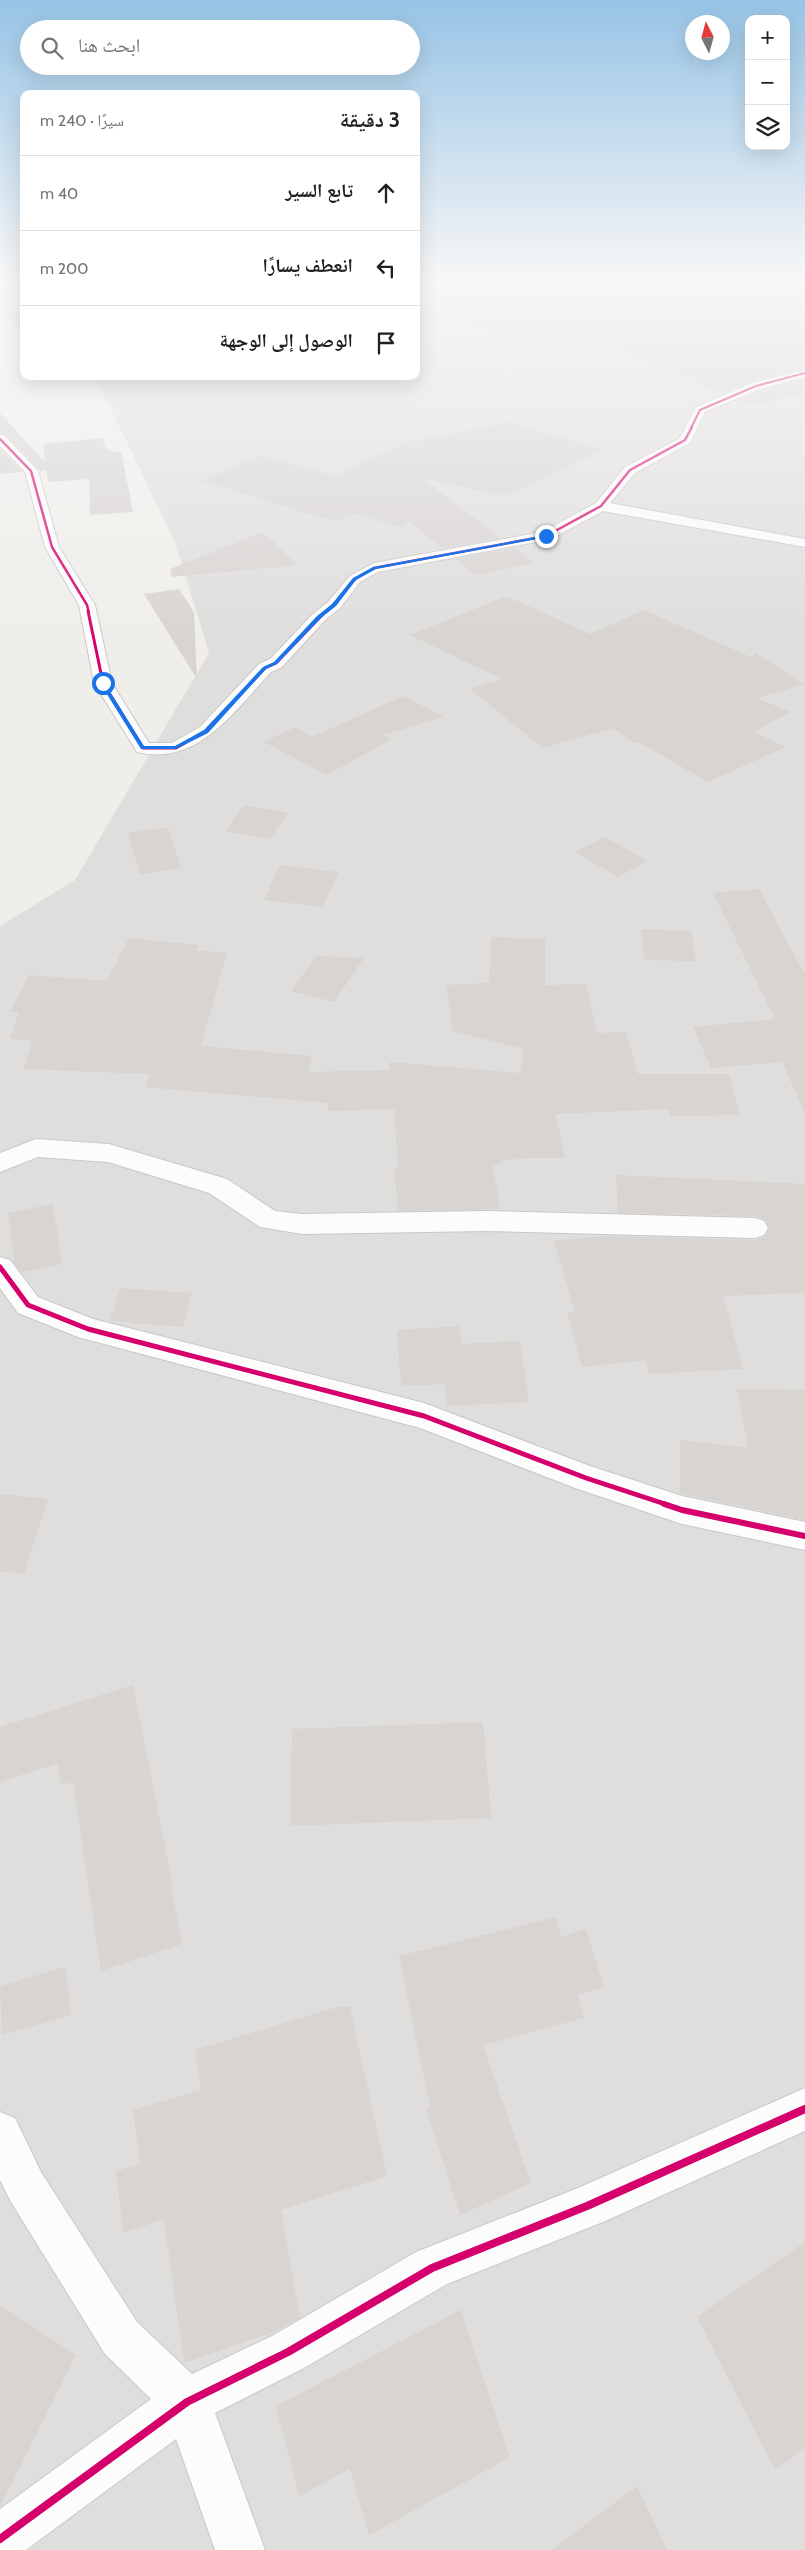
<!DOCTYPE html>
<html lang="ar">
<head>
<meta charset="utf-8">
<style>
	:root { --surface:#fff; --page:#f2f2f2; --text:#202124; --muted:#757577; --line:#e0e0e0 }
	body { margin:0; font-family:Cabin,"Noto Naskh Arabic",sans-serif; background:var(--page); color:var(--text); direction:rtl }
	.controls { position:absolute; right:15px; top:15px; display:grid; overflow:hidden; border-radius:10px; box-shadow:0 5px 20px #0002 }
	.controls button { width:45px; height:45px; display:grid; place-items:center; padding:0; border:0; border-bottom:1px solid var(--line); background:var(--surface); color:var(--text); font:25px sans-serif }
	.compass { position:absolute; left:685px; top:15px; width:45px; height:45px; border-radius:50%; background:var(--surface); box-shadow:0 5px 20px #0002; rotate:354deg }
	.stop { position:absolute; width:15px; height:15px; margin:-11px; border:4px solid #1a73e8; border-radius:50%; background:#fff }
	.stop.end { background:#1a73e8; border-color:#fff; box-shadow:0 1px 5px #0008 }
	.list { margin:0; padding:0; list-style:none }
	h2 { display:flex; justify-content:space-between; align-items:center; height:65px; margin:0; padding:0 20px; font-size:21px }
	h2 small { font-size:16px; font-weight:400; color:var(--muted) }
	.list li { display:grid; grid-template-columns:32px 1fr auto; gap:15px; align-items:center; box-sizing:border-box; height:75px; padding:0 20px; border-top:1px solid var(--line) }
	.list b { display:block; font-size:19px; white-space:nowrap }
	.list em { font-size:16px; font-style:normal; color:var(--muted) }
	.icon { flex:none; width:28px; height:28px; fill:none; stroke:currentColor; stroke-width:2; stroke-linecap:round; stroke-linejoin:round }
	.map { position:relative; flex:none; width:805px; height:2550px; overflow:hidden; direction:ltr }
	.search { position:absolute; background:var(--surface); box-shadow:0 5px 20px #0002; left:20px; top:20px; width:400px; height:55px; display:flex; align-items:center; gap:12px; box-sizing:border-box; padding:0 18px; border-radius:28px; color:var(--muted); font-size:19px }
	.panel { position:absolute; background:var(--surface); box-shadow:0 5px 20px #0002; left:20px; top:90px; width:400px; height:290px; border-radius:10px; direction:rtl }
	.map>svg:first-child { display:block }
</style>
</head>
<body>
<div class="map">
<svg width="805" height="2550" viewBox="0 0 805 2550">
	<rect width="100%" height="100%" fill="#f0eeeb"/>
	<path fill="#dfdedc" d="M0 281H24V332L0 315Z
		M416 281H805V2550H0V926L75 880 209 653 175 542 101 389 84 376H416Z"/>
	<path fill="#d7d4d2" d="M452 280 505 291 534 280H805V368L752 381 721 394 605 343 585 351 534 340 529 330 514 336 416 316V294Z
		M805 379V393L750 406 737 401 761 391Z
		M0 413 45 462 43 444 102 438 106 449H110L111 452 121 451 133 512 90 515 89 479 48 482 46 470 40 471 6 435 0 433Z
		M509 422 604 450 505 496 422 478 501 538 443 548 409 522 400 527 356 514 336 522 202 481 261 455 334 476 417 438 418 441Z
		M0 449 23 472 0 474Z
		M263 532 298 565 172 577 170 569Z
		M515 548 534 563 476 575 456 559Z
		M179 589 194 612 197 679 144 594Z
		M507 596 590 634 644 610 753 658 754 652 804 684 757 698 790 712 754 732 785 747 708 782 639 742 634 743 613 728 543 748 470 689 502 679 410 635Z
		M403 696 444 717 383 735 392 739 327 775 264 742 295 727 312 737Z
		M244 805 288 813 270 839 225 831Z
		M168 827 181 868 140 874 128 833Z
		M605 837 648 861 618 877 575 852Z
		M280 865 338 872 323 907 264 900Z
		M759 889 805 975V1113L782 1062 711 1068 693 1027 775 1019 713 893Z
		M641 929 691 931 696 961 644 960Z
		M491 937 545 939V985L586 984 597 1033 626 1032 638 1074H729L740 1115 671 1116 669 1109 556 1114 565 1158H525L501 1161V1163L493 1165 500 1209 398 1211 394 1168H398L394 1109 328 1111V1103L145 1087 150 1074 23 1069 33 1040 10 1039 19 1012H10L29 975 107 981 129 938 198 945 196 951 227 952 201 1046 312 1056 308 1072 389 1070 390 1062 520 1073 524 1049 453 1031 446 985 489 983Z
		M316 956 364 958 334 1002 291 991Z
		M616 1175 805 1184V1293L723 1296 743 1369 649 1374 646 1360 582 1367 567 1312H575L554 1241 601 1236 755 1240 765 1237 770 1229 766 1220 755 1216 618 1213Z
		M53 1204 62 1264 22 1272 14 1263 8 1213Z
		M120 1288 192 1293 183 1327 110 1321Z
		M459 1326 461 1344 520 1341 529 1402 447 1406 445 1384 401 1386 397 1330Z
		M737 1389 805 1390V1520L680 1493V1440L748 1448Z
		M0 1494 48 1499 24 1574 0 1571Z
		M133 1685 173 1886H171L182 1944 101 1971 73 1782 61 1785 58 1763 0 1782V1727Z
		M483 1722 491 1818 290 1826 292 1729Z
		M556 1917 561 1937 586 1929 604 1987 578 1995 584 2018 483 2045 531 2183 460 2215 426 2108 430 2106 399 1956Z
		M65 1967 71 2015 2 2035 0 1986Z
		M337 2007H350L387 2176 281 2210 300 2318 277 2331 184 2363 164 2219 123 2233 116 2171 140 2164 133 2110 201 2090 195 2050Z
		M805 2242V2448L775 2470 697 2317Z
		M0 2305 76 2355 0 2507Z
		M461 2310 510 2457 369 2535 350 2469 299 2496 276 2406Z
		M637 2486 667 2550H552Z"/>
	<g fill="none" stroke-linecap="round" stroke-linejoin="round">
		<defs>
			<path id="minor" d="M805 370V377L760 389 705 412 690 443 635 473 610 503 805 539V547L603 511 551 539 378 572 360 582 340 608 325 620 282 667 271 672C234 711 198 767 137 752L94 683 79 605 45 547 25 472 0 446V435L5 436 38 471 59 547 95 605 112 683 149 743H172L200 727 259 664 270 659 313 614 328 602 350 576 374 563 542 532 596 503 625 467 680 438 696 407 752 383Z
				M36 1139 109 1144 227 1179 275 1211 302 1214 486 1211 755 1218 764 1221 768 1228 764 1235 755 1238 486 1231 302 1234 260 1227 209 1193 108 1162 38 1157 0 1172V1153Z
				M0 1257 10 1260 38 1297 93 1319 424 1403 590 1466 682 1496 805 1522V1550L682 1524 575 1488 420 1428 78 1337 18 1313 0 1288Z
				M805 2088V2131L603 2222 447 2284 304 2368 215 2413 265 2550H215L176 2439 26 2550H0V2509L151 2399 105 2354 11 2202 0 2180V2112L15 2118 41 2172 137 2322 192 2374 272 2336 416 2252 578 2188Z"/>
		</defs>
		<use href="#minor" stroke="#c9c8c7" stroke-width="2"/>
		<use href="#minor" fill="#fdfcfc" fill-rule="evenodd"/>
		<defs>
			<path id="cycleway-far5" d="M691 428 700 410 756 386 805 373"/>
			<path id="cycleway-far4" d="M0 439 31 471 52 547 87 605 89 613
				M324 613 334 605 355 579 374 568 546 536 601 506 630 470 685 440 692 427"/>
			<path id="cycleway-far3" d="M88 611 103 683 143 748H176L206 731 265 668 276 663 326 611"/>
			<path id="cycleway-far2" d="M0 1267 28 1305 88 1329 424 1416 586 1478 668 1505"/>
			<path id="cycleway-far1" d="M664 1504 682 1510 805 1536"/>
			<path id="cycleway" d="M0 2539 187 2402 288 2352 432 2268 587 2206 805 2109"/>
		</defs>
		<use href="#cycleway-far5" stroke="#fff" stroke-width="3"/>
		<use href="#cycleway-far4" stroke="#fff" stroke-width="4.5"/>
		<use href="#cycleway-far3" stroke="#fff" stroke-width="5"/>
		<use href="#cycleway-far2" stroke="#fff" stroke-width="8"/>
		<use href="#cycleway-far1" stroke="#fff" stroke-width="9"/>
		<use href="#cycleway" stroke="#fff" stroke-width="11"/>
		<use href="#cycleway-far5" stroke="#d6006c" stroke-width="2"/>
		<use href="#cycleway-far4" stroke="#d6006c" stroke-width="2.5"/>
		<use href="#cycleway-far3" stroke="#d6006c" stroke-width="3"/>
		<use href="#cycleway-far2" stroke="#d6006c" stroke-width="5"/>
		<use href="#cycleway-far1" stroke="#d6006c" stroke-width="6"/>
		<use href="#cycleway" stroke="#d6006c" stroke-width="8"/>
	</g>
	<linearGradient id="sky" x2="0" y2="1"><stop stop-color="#97c4e6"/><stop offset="0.44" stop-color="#f8f7f6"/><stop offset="1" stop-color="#f8f7f6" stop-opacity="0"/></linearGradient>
	<rect width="805" height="638" fill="url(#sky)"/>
	<path fill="#1a73e8" d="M546 535 548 537 376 569 356 580 336 606 321 618 277 664 266 669 208 733 176 749H141L100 683 104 682 144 746H175L204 730 263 667 274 662 317 616 332 604 353 578 373 567Z"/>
</svg>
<div class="controls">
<button>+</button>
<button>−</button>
<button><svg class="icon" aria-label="layers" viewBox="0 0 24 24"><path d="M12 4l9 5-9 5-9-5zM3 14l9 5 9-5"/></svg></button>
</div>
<svg class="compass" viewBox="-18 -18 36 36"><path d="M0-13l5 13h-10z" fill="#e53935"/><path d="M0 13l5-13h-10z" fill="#757577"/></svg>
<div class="stop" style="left:103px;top:683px"></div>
<div class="stop end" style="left:546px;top:536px"></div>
<div class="search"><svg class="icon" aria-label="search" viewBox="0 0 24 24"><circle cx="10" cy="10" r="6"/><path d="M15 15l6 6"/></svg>ابحث هنا</div>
<section class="panel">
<h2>3 دقيقة<small>سيرًا · 240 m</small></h2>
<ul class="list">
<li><svg class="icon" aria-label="ahead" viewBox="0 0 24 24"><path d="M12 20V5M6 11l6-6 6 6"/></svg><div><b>تابع السير</b></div><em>40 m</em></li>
<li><svg class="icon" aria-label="left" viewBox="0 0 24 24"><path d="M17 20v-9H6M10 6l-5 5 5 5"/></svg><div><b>انعطف يسارًا</b></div><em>200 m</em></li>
<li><svg class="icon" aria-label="arrive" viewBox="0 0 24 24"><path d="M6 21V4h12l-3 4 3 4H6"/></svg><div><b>الوصول إلى الوجهة</b></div></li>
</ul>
</section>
</div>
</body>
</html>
